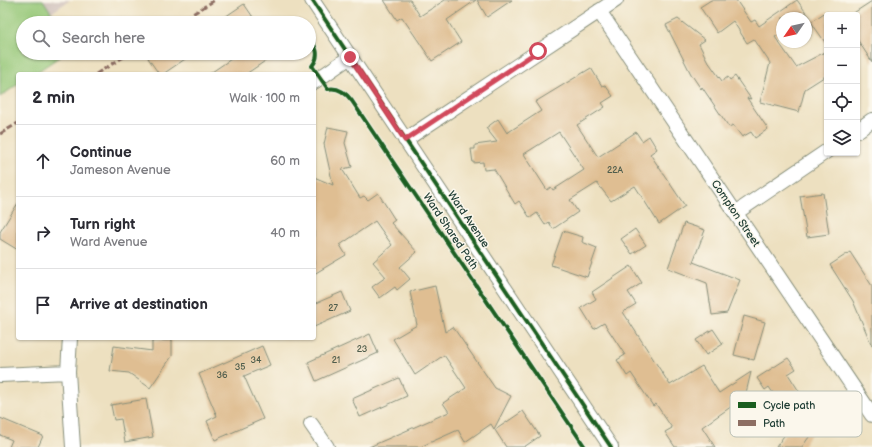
<!DOCTYPE html>
<html lang="en">
<head>
<meta charset="utf-8">
<style>
	:root { --surface:#fff; --page:#f7f7f7; --text:#2b2b33; --muted:#7c7c81; --line:#e1e1e2 }
	body { margin:0; font-family:"Balsamiq Sans",sans-serif; background:var(--page); color:var(--text) }
	.controls { position:absolute; right:12px; top:12px; display:grid; overflow:hidden; border-radius:4px; box-shadow:0 1px 3px #0004 }
	.controls button { width:36px; height:36px; display:grid; place-items:center; padding:0; border:0; border-bottom:1px solid var(--line); background:var(--surface); color:var(--text); font:20px sans-serif }
	.compass { position:absolute; left:776px; top:12px; width:36px; height:36px; border-radius:50%; background:var(--surface); box-shadow:0 1px 3px #0004; rotate:236deg }
	.stop { position:absolute; width:12px; height:12px; margin:-9px; border:3px solid #d1495b; border-radius:50%; background:#fff }
	.stop.end { background:#d1495b; border-color:#fff; box-shadow:0 1px 4px #0008 }
	.list { margin:0; padding:0; list-style:none }
	h2 { display:flex; justify-content:space-between; align-items:center; height:52px; margin:0; padding:0 16px; font-size:17px }
	h2 small { font-size:13px; font-weight:400; color:var(--muted) }
	.list li { display:grid; grid-template-columns:26px 1fr auto; gap:12px; align-items:center; box-sizing:border-box; height:72px; padding:0 16px; border-top:1px solid var(--line) }
	.list b { display:block; font-size:15px; white-space:nowrap }
	.list p { margin:0; font-size:13px; white-space:nowrap; color:var(--muted) }
	.list em { font-size:13px; font-style:normal; color:var(--muted) }
	.icon { flex:none; width:22px; height:22px; fill:none; stroke:currentColor; stroke-width:2; stroke-linecap:round; stroke-linejoin:round }
	.map { position:relative; flex:none; width:872px; height:447px; overflow:hidden }
	.search { position:absolute; background:var(--surface); box-shadow:0 1px 3px #0004; left:16px; top:16px; width:300px; height:44px; display:flex; align-items:center; gap:10px; box-sizing:border-box; padding:0 14px; border-radius:22px; color:var(--muted); font-size:15px }
	.panel { position:absolute; background:var(--surface); box-shadow:0 1px 3px #0004; left:16px; top:72px; width:300px; height:268px; border-radius:4px }
	.map>svg:first-child { display:block }
</style>
</head>
<body>
<div class="map">
<svg width="872" height="447" viewBox="0 0 872 447">
	<rect width="100%" height="100%" fill="#fbf7ec"/>
	<filter id="ink" filterUnits="userSpaceOnUse"><feTurbulence type="fractalNoise" baseFrequency=".025" numOctaves="2"/><feDisplacementMap in="SourceGraphic" scale="8" xChannelSelector="R" yChannelSelector="G"/><feConvolveMatrix kernelMatrix="1 2 1 2 8 2 1 2 1" color-interpolation-filters="sRGB"/></filter>
	<filter id="wash" filterUnits="userSpaceOnUse"><feTurbulence type="fractalNoise" baseFrequency=".012" numOctaves="4" result="noise"/><feDisplacementMap in="SourceGraphic" scale="16" xChannelSelector="R" yChannelSelector="G"/><feGaussianBlur stdDeviation="0.9" result="paint"/><feColorMatrix in="noise" values="0 0 0 0 0 0 0 0 0 0 0 0 0 0 0 0 0 1.4 0 .05"/><feComposite in="paint" operator="in"/></filter>
	<g filter="url(#wash)">
		<rect width="100%" height="100%" fill="#ede0c0"/>
		<path fill="#cfc0ba" d="M43 0H70L51 13Z"/>
		<path fill="#96c878" stroke="#5a8256" d="M0 0H43L58 23H23V53H65L34 74H18V84L0 97Z"/>
		<g id="blocks">
			<path fill="#dfbe92" fill-rule="evenodd" d="M384 0H410L420 16 445 0H476L447 20 461 42 432 61 402 17 397 20Z
				M477 0H512L487 17Z
				M711 0H736L751 22 755 20 759 26 797 0 810 18H782V33L775 37 796 67 827 51V75L805 89 799 112 760 102 770 63 754 39 747 43 733 21 717 33 700 7Z
				M872 1V62L857 39V15L852 14Z
				M244 4 257 23H216Z
				M827 11V45L811 22Z
				M678 19 705 40 699 44 707 60 722 81 728 77 730 80 735 76 751 99 747 98 768 129 755 138 751 132 742 137 733 125 729 127 702 87 701 89 691 74 666 25Z
				M156 53H194L163 74H159L148 58Z
				M240 53H277L246 74H209Z
				M591 68 602 86 605 85 613 96 602 103 605 107 577 125 598 157 636 132 642 141 649 136 657 149 650 154 685 206 659 224 635 186 611 201 597 183 570 200 578 212 553 229 549 222 545 225 537 213 530 218 519 201 515 204 494 169 484 170 483 162 473 163 471 149H475V145L497 142 486 128 498 119 507 133 541 111 535 102ZM559 132 584 170 553 190 551 187 547 190 524 154Z
				M328 127 348 131 345 143 352 167 342 169 360 198 364 196 368 200 378 193 395 220 391 223 417 252 400 267 410 279 397 290 395 287 380 298 372 287 386 277 373 262 392 245 375 221 340 245 346 255 314 274V177L333 185 324 144Z
				M823 193 829 234 807 237 800 196Z
				M18 203V250L0 239V232Z
				M684 223 705 230 693 262 740 280 727 313 712 315 707 283 668 268Z
				M635 229 646 245 632 254 621 239Z
				M563 231 583 237 582 242 597 248 587 277 551 265Z
				M850 252 872 286V346L853 301 830 265Z
				M631 266 642 283 628 292 636 304 623 312 670 385 702 366 719 393 751 372 745 397 702 427 715 447H675L665 432 672 428 656 404 653 406 631 373 627 376 617 360 625 355 604 323 594 329 581 308 596 299 592 292Z
				M435 286 445 332 453 327 495 388 511 396 494 429 491 424 465 442 458 430 420 447H369L449 412 443 403 466 388 444 355 415 375 393 339 417 325 410 292Z
				M342 292 350 311 314 327V304Z
				M744 316 765 322 754 360 734 355Z
				M713 329 723 344 706 355 696 340Z
				M370 334 378 353 316 381 308 362Z
				M172 340V356L150 388 129 373 110 371 114 346 152 351V341Z
				M262 346 270 365 244 376 263 419 215 440 207 421 217 416 199 374Z
				M788 358 796 369 788 374 804 399 825 414 802 447H776L793 423 769 387 765 390 757 378Z
				M399 378 407 396 360 417 352 399Z
				M146 399 153 437 125 442 121 419 114 420 111 405Z
				M523 411 540 436 524 447H506L495 430Z
				M0 418 43 436 38 447H9L12 440 0 435Z"/>
		</g>
	</g>
	<g filter="url(#ink)">
		<use href="#blocks" fill-opacity="0" stroke="#868e7a" stroke-width="1"/>
		<g fill="none" stroke-linecap="round" stroke-linejoin="round">
			<defs>
				<path id="minor" d="M312 0 611 447
					M599 11 872 415
					M314 82 350 57
					M857 131 872 120
					M405 140 616 0
					M737 212 827 151
					M70 338 68 372 73 447
					M0 375 68 372
					M311 424 327 447"/>
			</defs>
			<use href="#minor" stroke="#868e7a" stroke-width="16"/>
			<use href="#minor" stroke="#fff" stroke-width="14"/>
			<path stroke="#8d6e63" stroke-width="3" stroke-dasharray="6 3" stroke-linecap="butt" d="M178 23 215 0
				M96 74 130 53
				M0 134 18 123"/>
			<defs>
				<path id="cycleway" d="M312 0 611 447
					M309 36C316 47 321 55 312 66L328 89C338 87 346 93 352 101L585 447"/>
			</defs>
			<use href="#cycleway" stroke="#fbf7ec" stroke-width="6"/>
			<use href="#cycleway" stroke="#1b5e20" stroke-width="4"/>
		</g>
	</g>
	<g fill="none" stroke-linecap="round" stroke-linejoin="round" filter="url(#ink)">
		<path stroke="#d1495b" stroke-width="5" d="M350 57 405 140 538 51"/>
	</g>
	<g text-anchor="middle" stroke-width="3" stroke-linejoin="round" paint-order="stroke">
		<g font-size="9" fill="#4f5d4c">
			<text x="615" y="173">22A</text>
			<text x="333" y="311">27</text>
			<text x="362" y="352">23</text>
			<text x="256" y="363">34</text>
			<text x="336" y="363">21</text>
			<text x="240" y="370">35</text>
			<text x="222" y="378">36</text>
		</g>
		<g font-size="11" fill="#1f3d34" stroke="#fbf7ec">
			<text transform="translate(736 213) rotate(56)" y="4">Compton Street</text>
			<text transform="translate(469 219) rotate(56)" y="4">Ward Avenue</text>
			<text transform="translate(451 231) rotate(56)" y="4">Ward Shared Path</text>
		</g>
	</g>
	<rect x="730" y="391" width="132" height="46" rx="6" fill="#fbf7ec" stroke="#b9bfb5" stroke-width="1"/>
	<rect x="738" y="402" width="18" height="6" fill="#1b5e20"/>
	<rect x="738" y="420" width="18" height="6" fill="#8d6e63"/>
	<g font-size="11" fill="#1f3d34">
		<text x="763" y="409">Cycle path</text>
		<text x="763" y="427">Path</text>
	</g>
</svg>
<div class="controls">
<button>+</button>
<button>−</button>
<button><svg class="icon" aria-label="locate" viewBox="0 0 24 24"><circle cx="12" cy="12" r="6"/><path d="M12 2v4M12 18v4M2 12h4M18 12h4"/></svg></button>
<button><svg class="icon" aria-label="layers" viewBox="0 0 24 24"><path d="M12 4l9 5-9 5-9-5zM3 14l9 5 9-5"/></svg></button>
</div>
<svg class="compass" viewBox="-18 -18 36 36"><path d="M0-13l5 13h-10z" fill="#e53935"/><path d="M0 13l5-13h-10z" fill="#7c7c81"/></svg>
<div class="stop" style="left:538px;top:51px"></div>
<div class="stop end" style="left:350px;top:57px"></div>
<div class="search"><svg class="icon" aria-label="search" viewBox="0 0 24 24"><circle cx="10" cy="10" r="6"/><path d="M15 15l6 6"/></svg>Search here</div>
<section class="panel">
<h2>2 min<small>Walk · 100 m</small></h2>
<ul class="list">
<li><svg class="icon" aria-label="ahead" viewBox="0 0 24 24"><path d="M12 20V5M6 11l6-6 6 6"/></svg><div><b>Continue</b><p>Jameson Avenue</p></div><em>60 m</em></li>
<li><svg class="icon" aria-label="right" viewBox="0 0 24 24"><path d="M7 20v-9h11M14 6l5 5-5 5"/></svg><div><b>Turn right</b><p>Ward Avenue</p></div><em>40 m</em></li>
<li><svg class="icon" aria-label="arrive" viewBox="0 0 24 24"><path d="M6 21V4h12l-3 4 3 4H6"/></svg><div><b>Arrive at destination</b></div></li>
</ul>
</section>
</div>
</body>
</html>
